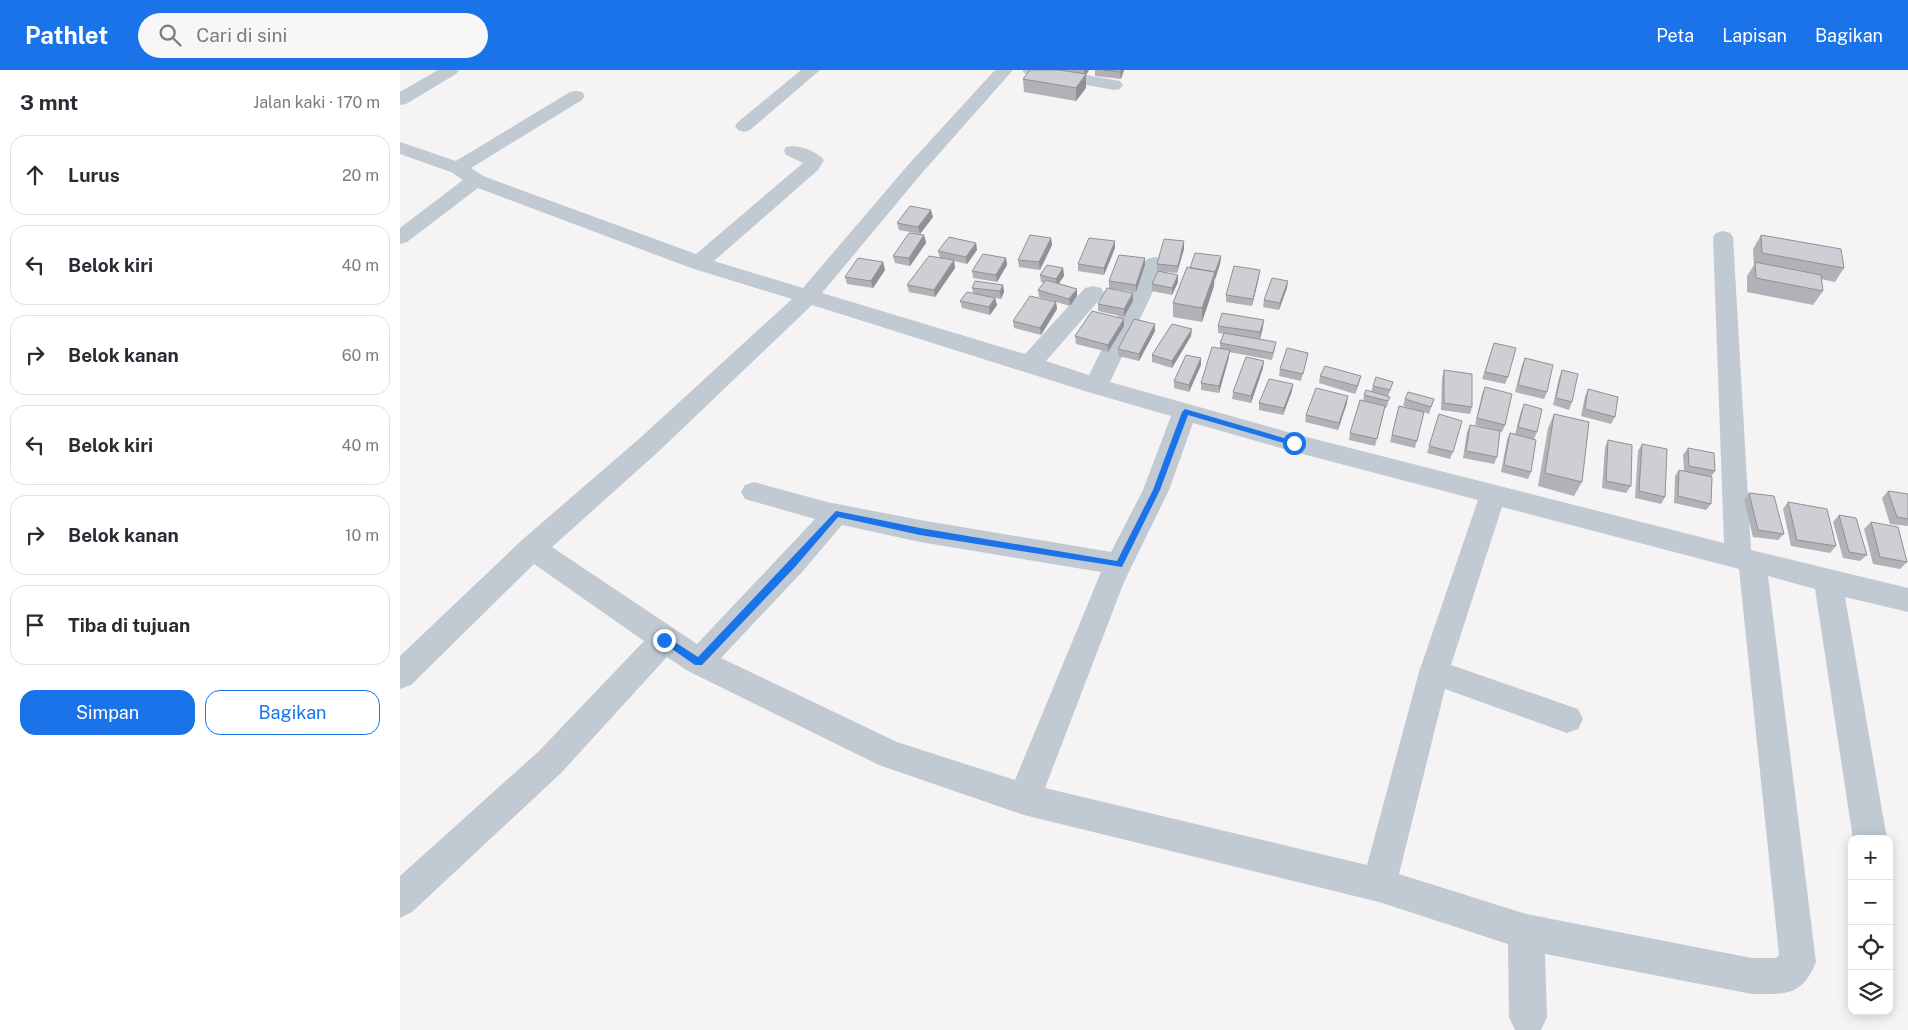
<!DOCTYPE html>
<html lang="id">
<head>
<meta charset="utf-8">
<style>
	:root { --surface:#fff; --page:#f7f7f7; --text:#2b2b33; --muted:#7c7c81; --line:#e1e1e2; --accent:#1a73e8 }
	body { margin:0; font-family:"Public Sans",sans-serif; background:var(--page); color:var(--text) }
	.controls { position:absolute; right:15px; bottom:15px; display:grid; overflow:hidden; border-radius:10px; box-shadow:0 2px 12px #0003 }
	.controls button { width:45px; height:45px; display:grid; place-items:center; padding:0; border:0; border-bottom:1px solid var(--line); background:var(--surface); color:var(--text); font:25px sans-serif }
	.stop { position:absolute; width:15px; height:15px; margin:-11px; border:4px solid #1a73e8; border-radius:50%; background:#fff }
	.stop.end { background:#1a73e8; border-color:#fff; box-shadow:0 1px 5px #0008 }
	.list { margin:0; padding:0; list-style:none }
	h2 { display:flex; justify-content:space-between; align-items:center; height:65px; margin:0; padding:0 20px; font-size:21px }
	h2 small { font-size:16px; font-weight:400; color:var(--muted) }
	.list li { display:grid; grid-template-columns:32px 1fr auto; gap:15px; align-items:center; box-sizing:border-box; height:80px; margin:0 10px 10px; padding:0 10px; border:1px solid var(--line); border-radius:15px }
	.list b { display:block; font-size:19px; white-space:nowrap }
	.list em { font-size:16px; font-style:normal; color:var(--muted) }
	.actions { display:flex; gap:10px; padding:15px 20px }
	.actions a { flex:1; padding:11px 0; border:1px solid var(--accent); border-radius:15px; text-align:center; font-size:18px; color:var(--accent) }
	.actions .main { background:var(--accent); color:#fff }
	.icon { flex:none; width:28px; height:28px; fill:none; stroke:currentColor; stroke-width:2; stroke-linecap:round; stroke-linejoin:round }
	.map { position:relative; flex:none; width:1508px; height:960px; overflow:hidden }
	header { display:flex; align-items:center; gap:30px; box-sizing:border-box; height:70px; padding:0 25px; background:var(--accent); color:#fff }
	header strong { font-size:24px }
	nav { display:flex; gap:28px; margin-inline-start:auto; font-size:18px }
	.search { width:350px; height:45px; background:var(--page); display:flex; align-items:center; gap:12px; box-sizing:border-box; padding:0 18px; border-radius:28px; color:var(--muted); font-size:19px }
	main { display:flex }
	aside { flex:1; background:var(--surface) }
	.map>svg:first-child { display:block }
</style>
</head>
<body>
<header>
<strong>Pathlet</strong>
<div class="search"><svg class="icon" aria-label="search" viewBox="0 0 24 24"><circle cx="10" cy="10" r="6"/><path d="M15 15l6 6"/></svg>Cari di sini</div>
<nav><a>Peta</a><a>Lapisan</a><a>Bagikan</a></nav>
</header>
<main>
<aside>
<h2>3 mnt<small>Jalan kaki · 170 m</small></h2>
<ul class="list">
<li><svg class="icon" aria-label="ahead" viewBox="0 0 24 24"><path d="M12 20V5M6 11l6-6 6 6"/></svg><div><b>Lurus</b></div><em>20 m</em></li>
<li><svg class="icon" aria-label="left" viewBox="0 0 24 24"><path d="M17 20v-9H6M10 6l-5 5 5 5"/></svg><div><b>Belok kiri</b></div><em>40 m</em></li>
<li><svg class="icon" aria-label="right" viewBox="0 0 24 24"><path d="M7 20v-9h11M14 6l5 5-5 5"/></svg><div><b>Belok kanan</b></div><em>60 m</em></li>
<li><svg class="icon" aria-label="left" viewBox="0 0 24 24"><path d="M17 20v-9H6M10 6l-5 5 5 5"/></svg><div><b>Belok kiri</b></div><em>40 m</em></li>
<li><svg class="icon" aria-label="right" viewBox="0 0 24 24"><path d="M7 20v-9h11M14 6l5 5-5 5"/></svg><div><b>Belok kanan</b></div><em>10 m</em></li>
<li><svg class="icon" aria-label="arrive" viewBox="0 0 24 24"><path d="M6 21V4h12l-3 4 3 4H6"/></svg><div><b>Tiba di tujuan</b></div></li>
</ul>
<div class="actions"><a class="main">Simpan</a><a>Bagikan</a></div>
</aside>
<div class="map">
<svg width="1508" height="960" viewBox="0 0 1508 960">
	<rect width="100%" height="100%" fill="#f5f3f3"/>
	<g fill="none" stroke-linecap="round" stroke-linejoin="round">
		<path fill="#c1cad2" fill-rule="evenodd" d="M38 0H59L56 4 6 34 0 35V22Z
			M401 0H420L350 60 344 62 338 60 335 56 338 52Z
			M595 0H613L522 103 422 223 625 284 685 218 693 216 701 218 704 223 701 228 646 291 689 305 744 194 747 189 755 187 763 189 766 194 710 312 895 364 1324 473 1313 167 1316 163 1323 161 1330 163 1333 167 1351 480 1508 518V542L1445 527 1487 769H1453L1415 519 1368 506 1416 892C1402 927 1385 924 1352 924L1145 884 1147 947 1141 960H1115L1109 947 1108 874 979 832 624 745 479 695 288 601 267 587 161 703 12 842 0 848V806L139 681 244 571 134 494 11 615 0 619V586L122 470 240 368 392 229 291 198 78 118 7 172 0 174V158L63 110 51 102 0 84V72L56 91 170 22 176 21 182 22 185 26 182 30 71 98 83 106 296 184 403 93 386 85 384 81 386 77C397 74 417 81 424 90L418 100 314 191 403 218 508 95ZM412 235 688 322 771 346 743 420 711 482 520 450 427 432 354 412 345 415 341 422 345 429 415 449 297 574 152 477 258 382ZM793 353 895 382 1078 430 1019 602 967 795 645 718 724 512 769 420ZM1102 437 1339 499 1379 885 1376 888H1352L1126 844 999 804 1045 619 1167 663 1178 659 1183 649 1178 639 1051 595ZM442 455 520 472 701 502 615 710 497 672 321 588 402 502Z
			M622 0H660L714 10 720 11 723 15 720 19 714 20 631 5 625 4Z"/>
	</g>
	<path fill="#b0b2b7" d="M630 0H689L686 5V18L676 31 624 22 623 9Z
		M695 0H724L721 9 695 6Z
		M533 147 520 164 499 160 497 153Z
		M524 165 526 173 510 196 495 193 493 186Z
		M1361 165 1444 198 1435 212 1421 209 1423 221 1413 235 1347 222V206L1354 195 1353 179Z
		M651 168 652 175 640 200 619 197 618 190Z
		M784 171V179L777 203 757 201V194Z
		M576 173 577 180 567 194 554 191 555 198 535 227 509 222 507 215 540 188 538 181Z
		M715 178 704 205 678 201V194Z
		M821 186 820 194 814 210V216L802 252 773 247V233L790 198Z
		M606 188 607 195 597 212 573 208 572 201Z
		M745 188V195L736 222 714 219 733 231 724 247 698 241V234L709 218V211Z
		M483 192 485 200 473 218 447 214 445 207Z
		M663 198 664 206 659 213 677 226 670 236 656 232 657 239 641 265 614 258 613 251 654 231 639 227 638 220 644 213 641 212 640 205Z
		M778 205V212L772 225 752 221V214Z
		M859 207 852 236 826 232V225Z
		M603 215 604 222 601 229 595 228 597 235 590 245 562 238 560 231 573 223 572 218Z
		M887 218 879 240 863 237 864 230Z
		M724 249V256L708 282 676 274 675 266Z
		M755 254V261L739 291 718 286V279Z
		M818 256 863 257 860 269 875 279 872 290 829 282V287L819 323 801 320V313L820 278V273L824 264 818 263Z
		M791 266 772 298 752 292V285Z
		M1094 273 1108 307 1105 314 1082 309Z
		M908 283 901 311 879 306 880 299Z
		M801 288V295L789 322 774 318V311Z
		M1125 288 1147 322 1144 329 1115 322 1122 295Z
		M863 298 851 333 832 329 833 322Z
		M1044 300 1072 337 1070 344 1041 340 1042 308Z
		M1162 300 1172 332 1169 340 1153 335 1159 308Z
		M920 306H961L959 313 955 324 919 313Z
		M973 316 991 319 988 326V334L986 338H985L975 376 949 370 950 363 963 331 964 325 971 322Z
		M1085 317 1105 355 1102 362 1075 355 1082 324Z
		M1188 319 1215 347 1211 354 1181 346 1185 326Z
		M892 321 883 345 859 340V333Z
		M948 326 938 360 905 352 906 345Z
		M1005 329H1034L1029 344 1024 342 1015 378 990 372 999 336 1016 340 1003 336Z
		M1124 334 1137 362 1134 369 1131 402 1128 409 1101 402 1107 370 1110 363 1115 364 1121 341Z
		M1039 344 1053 382 1050 389 1027 383Z
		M1154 344 1182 412 1174 426 1138 416 1148 358Z
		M1070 355 1097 387 1094 394 1063 388 1067 362Z
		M1208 370 1231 416 1226 423 1202 418 1205 377Z
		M1242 374 1265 427 1261 434 1235 428 1238 381Z
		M1288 378 1315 401 1311 407V434L1306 440 1274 433 1275 406 1279 400 1284 401 1283 385Z
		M1488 421 1508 424V456L1490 454 1482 428Z
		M1349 423 1384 464 1378 470 1353 467 1344 430Z
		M1388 432 1436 476 1430 483 1391 476 1383 439Z
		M1439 445 1467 485 1460 491 1443 488 1433 452Z
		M1471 452 1507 492 1500 499 1473 494 1464 459Z"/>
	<path fill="#909195" d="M684 0H689L686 5V18L676 31V18L685 6Z
		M721 0H724L721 9 720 2Z
		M531 140 533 147 520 164 518 157Z
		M524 165 526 173 510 196 509 188Z
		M651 168 652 175 640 200 639 192Z
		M715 171V178L704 205V198Z
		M784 171V179L777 203 778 196Z
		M576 173 577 180 567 194 566 187Z
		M821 186 820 194 815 210V202Z
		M606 188 607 195 597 212 596 205Z
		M745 188V195L736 222V215Z
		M554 190 555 198 535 227 534 220Z
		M483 192 485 200 473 218 471 211Z
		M663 198 664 206 657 216 656 209Z
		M860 200 859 207 852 236 853 229Z
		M815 202 814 216 802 252V238Z
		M778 205V212L772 225V218Z
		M888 211 887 218 879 240 880 233Z
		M603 215 604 222 601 229 600 221Z
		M677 219V226L670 236 669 229Z
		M733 223V231L724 247V239Z
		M595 228 597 235 590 245 589 237Z
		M656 232 657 239 641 265 640 258Z
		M724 249V256L708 282V275Z
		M864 250 863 257 860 269V262Z
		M755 254V261L739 291V284Z
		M792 259 791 266 772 298V291Z
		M830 280 829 287 819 323V316Z
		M801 288V295L789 322V315Z
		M864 291 863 298 851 333V326Z
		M961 306 959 313 955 324 957 316Z
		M893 314 892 321 883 345 884 338Z
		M948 326 947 333 938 360 939 353Z"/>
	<path fill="#cdcfd5" stroke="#909195" d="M630 0H659L686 4 676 18 623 9Z
		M703 0H721L720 2Z
		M510 136 531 140 518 157 497 153Z
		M509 163 524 165 509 188 493 186Z
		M630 165 651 168 639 192 618 190Z
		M1361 165 1441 179 1444 198 1362 183Z
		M549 167 576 173 566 187 538 181Z
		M689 168 715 171 704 198 678 194Z
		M764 169 784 171 778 196 757 194Z
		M795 183 821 186 815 202 790 198Z
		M583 184 606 188 596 205 572 201Z
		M719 185 745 188 736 215 709 211Z
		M529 186 554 190 534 220 507 215Z
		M458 188 483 192 471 211 445 207Z
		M1355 192 1421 205 1423 221 1356 208Z
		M647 195 663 198 656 209 640 205Z
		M834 196 860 200 853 229 826 225Z
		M787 197 815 202 802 238 773 233Z
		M758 201 778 205 772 218 752 214Z
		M872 208 888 211 880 233 864 230Z
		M646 210 677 219 669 229 638 220Z
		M575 211 603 215 600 221 572 218Z
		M707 218 733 223 724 239 698 234Z
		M567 222 595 228 589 237 560 231Z
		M630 226 656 232 640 258 613 251Z
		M692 241 724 249 708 275 675 266Z
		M822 243 864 250 860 262 818 256Z
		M734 249 755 254 739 284 718 279Z
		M772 254 792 259 772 291 752 285Z
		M824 263 876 272 873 283 820 273Z
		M1094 273 1116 278 1108 307 1085 302Z
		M812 277 830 280 819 316 801 313Z
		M887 278 908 283 903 304 880 299Z
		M786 285 801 288 789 315 774 311Z
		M846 287 864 291 851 326 833 322Z
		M1125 288 1153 295 1147 322 1118 315Z
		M925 296 961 306 957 316 920 306Z
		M1044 300 1072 304V337L1044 333Z
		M1162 300 1178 304 1172 332 1156 328Z
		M976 307 993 312 990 320 973 316Z
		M869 309 893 314 884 338 859 333Z
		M1085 317 1112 324 1105 355 1077 348Z
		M916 318 948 326 939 353 906 345Z
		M1188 319 1218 327 1215 347 1185 339Z
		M966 320 990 327 988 331 964 325Z
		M1008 322 1034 329 1031 337 1005 329Z
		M960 330 985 336 977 369 950 363Z
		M1124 334 1142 339 1137 362 1118 357Z
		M999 336 1024 342 1017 371 992 365Z
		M1039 344 1062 351 1053 382 1029 376Z
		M1154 344 1189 352 1182 412 1145 403Z
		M1070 355 1100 361 1097 387 1066 381Z
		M1110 363 1136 370 1131 402 1104 395Z
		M1208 370 1232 375 1231 416 1206 411Z
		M1242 374 1267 379 1265 427 1239 421Z
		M1288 378 1314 383 1315 401 1289 396Z
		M1279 400 1312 407 1311 434 1278 426Z
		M1488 421 1508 424V449L1497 447Z
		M1349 423 1374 426 1384 464 1358 460Z
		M1388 432 1427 439 1436 476 1397 470Z
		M1439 445 1456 448 1467 485 1449 482Z
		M1471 452 1498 457 1507 492 1480 487Z"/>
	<path fill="#1a73e8" d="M785 339 894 371 898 373 894 376 788 345 760 420 722 497 520 465 438 447 395 497 302 595H295L259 570 261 567H267L298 587 436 441 520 458 717 491 753 420 782 342Z"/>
</svg>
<div class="controls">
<button>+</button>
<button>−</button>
<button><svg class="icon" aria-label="locate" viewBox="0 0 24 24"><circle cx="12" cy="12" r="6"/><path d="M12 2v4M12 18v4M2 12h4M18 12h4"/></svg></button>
<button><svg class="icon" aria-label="layers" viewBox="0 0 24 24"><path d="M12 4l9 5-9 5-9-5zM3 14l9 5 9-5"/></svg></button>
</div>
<div class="stop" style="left:894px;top:373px"></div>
<div class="stop end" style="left:264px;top:570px"></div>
</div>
</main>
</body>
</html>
